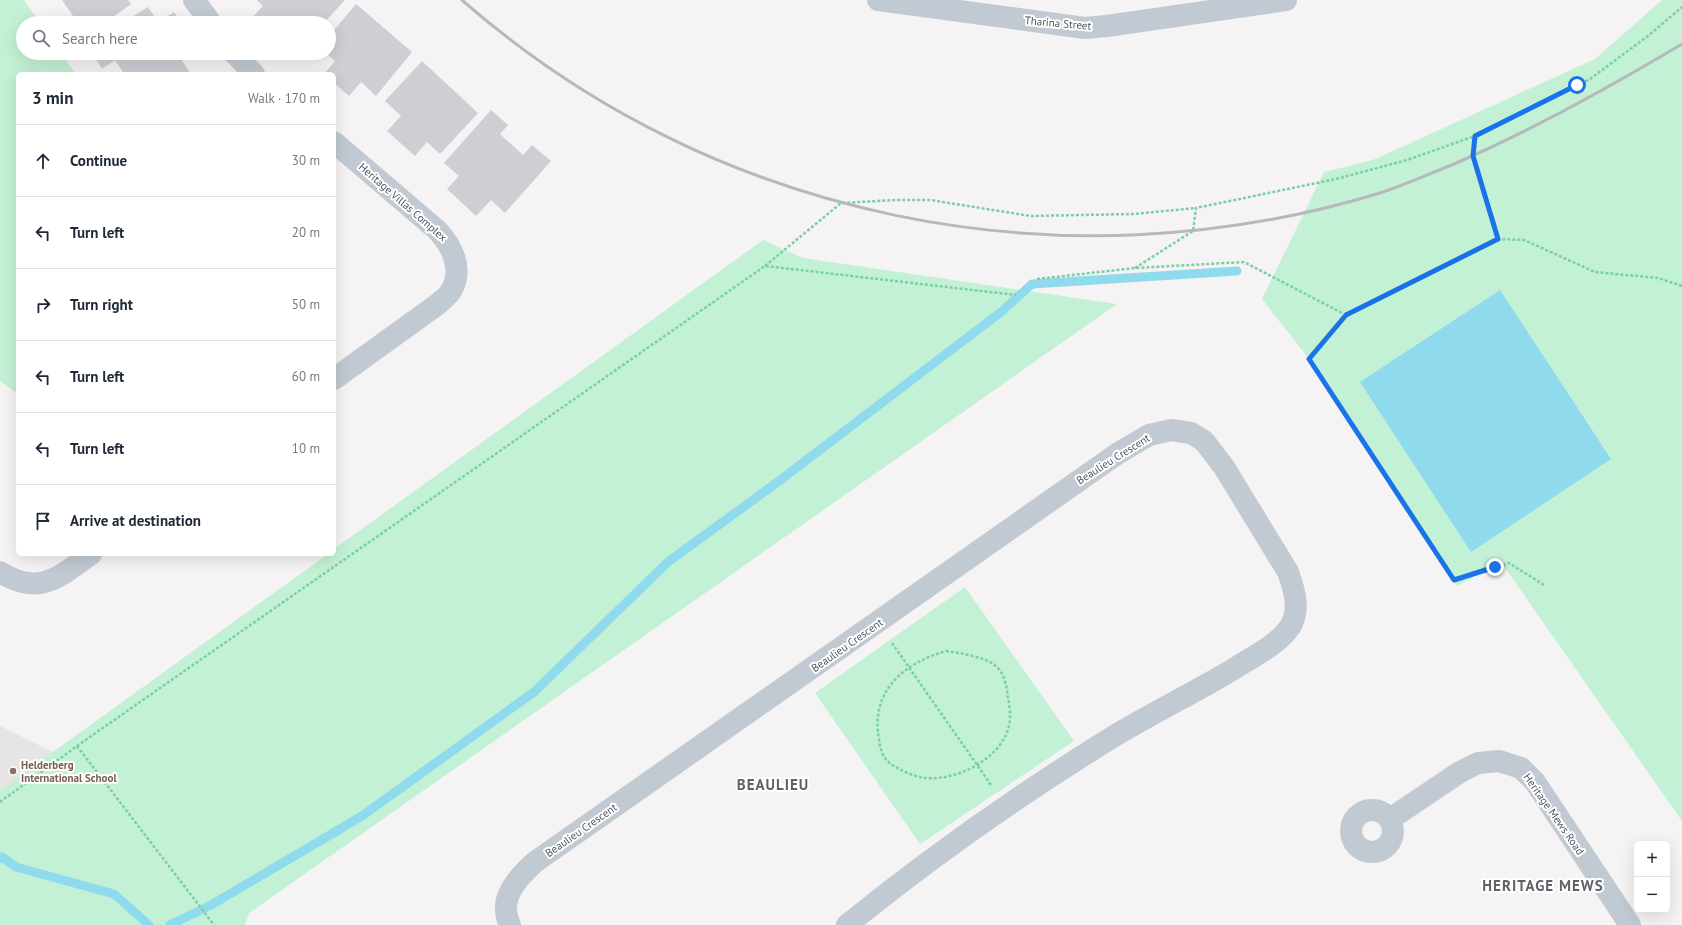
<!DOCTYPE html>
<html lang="en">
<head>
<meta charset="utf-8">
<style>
	:root { --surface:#fff; --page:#f6f6f7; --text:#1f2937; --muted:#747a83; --line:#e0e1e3 }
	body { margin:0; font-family:"PT Sans",sans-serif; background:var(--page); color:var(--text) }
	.controls { position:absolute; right:12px; bottom:12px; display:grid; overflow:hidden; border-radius:6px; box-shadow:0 4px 16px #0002 }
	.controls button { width:36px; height:36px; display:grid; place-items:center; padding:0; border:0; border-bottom:1px solid var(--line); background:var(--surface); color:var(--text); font:20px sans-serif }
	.stop { position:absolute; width:12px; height:12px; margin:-9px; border:3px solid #1a73e8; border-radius:50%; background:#fff }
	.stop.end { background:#1a73e8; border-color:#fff; box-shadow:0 1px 4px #0008 }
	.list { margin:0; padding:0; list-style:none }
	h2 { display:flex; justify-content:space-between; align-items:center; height:52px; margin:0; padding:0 16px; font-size:17px }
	h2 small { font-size:13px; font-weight:400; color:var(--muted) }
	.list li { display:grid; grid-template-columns:26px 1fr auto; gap:12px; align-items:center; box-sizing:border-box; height:72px; padding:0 16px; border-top:1px solid var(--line) }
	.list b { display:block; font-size:15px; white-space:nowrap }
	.list em { font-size:13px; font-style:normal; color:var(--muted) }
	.icon { flex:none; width:22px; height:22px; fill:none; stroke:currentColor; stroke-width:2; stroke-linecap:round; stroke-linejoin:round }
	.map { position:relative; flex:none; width:1682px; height:925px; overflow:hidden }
	.search { position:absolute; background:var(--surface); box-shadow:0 4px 16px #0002; left:16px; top:16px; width:320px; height:44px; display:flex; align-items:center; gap:10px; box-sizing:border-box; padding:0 14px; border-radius:22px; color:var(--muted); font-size:15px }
	.panel { position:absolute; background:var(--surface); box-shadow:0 4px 16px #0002; left:16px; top:72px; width:320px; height:484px; border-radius:6px }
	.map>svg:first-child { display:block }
</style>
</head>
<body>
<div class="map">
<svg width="1682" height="925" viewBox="0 0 1682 925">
	<rect width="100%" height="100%" fill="#f5f3f3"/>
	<path fill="#e6e4e5" d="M0 726 53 752 0 790Z"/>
	<path fill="#c3f1d5" d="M0 0H24L40 23H23V53H61L76 74H18V394L0 381Z
		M1662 0H1682V821L1501 562 1457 586 1306 355 1262 299 1324 172 1373 160 1595 59Z
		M763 240 803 258 1117 304 249 913 245 925H0V790L328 554H334V549Z
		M965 587 1074 741 920 844 815 693Z"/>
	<path fill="#90daee" d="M1500 290 1611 459 1471 552 1360 382Z"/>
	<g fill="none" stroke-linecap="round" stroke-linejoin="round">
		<path stroke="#90daee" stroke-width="9" d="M0 859 2 857 16 867 114 894 149 925
			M170 925 211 905 362 816 534 692 668 562 779 481 1001 312 1032 284 1237 271"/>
	</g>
	<path fill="#cdcfd5" d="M62 0H128L131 4 105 23H78Z
		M257 0H345L324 23H252L249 21 263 6Z
		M356 4 412 52 376 96 361 82 349 96 334 83V74H324L335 61 326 53H329V36Z
		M148 7 158 22 174 12 182 23H122Z
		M92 53H183L179 56 191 74H124L115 60 102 69Z
		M422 61 478 113 440 154 427 142 415 156 387 131 401 116 385 101Z
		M491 110 508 125 500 134 523 155 532 145 551 161 505 213 491 200 476 216 447 189 459 176 444 163Z"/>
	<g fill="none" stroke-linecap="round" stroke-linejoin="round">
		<path stroke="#7ad0a6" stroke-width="2.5" stroke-dasharray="3 2" stroke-linecap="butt" d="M1498 239 1473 156 1475 136 1590 79 1648 36 1682 7
			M765 266 841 203 896 200H930L1031 216 1133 214 1196 208
			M1135 268 1193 231 1196 208 1336 179 1407 160 1475 136
			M1037 279 1135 268 1244 262 1346 315
			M1544 585 1509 563 1454 580 1309 359 1346 315 1498 239 1524 240 1595 272 1658 278 1682 286
			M892 643 991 785
			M946 651C960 653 988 657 998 668 1005 676 1007 688 1008 698 1010 707 1011 717 1009 726 1001 760 952 784 920 777 910 775 901 770 892 765 883 759 880 749 879 739 870 691 904 663 946 651Z
			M77 746 214 925
			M0 802 77 746 765 266 1016 295"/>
		<path stroke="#c1cad2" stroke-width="22" d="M194 0 211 23
			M878 0 1085 28 1107 26 1286 0
			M234 53 254 74
			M334 142 437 230C452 246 464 269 451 291 448 296 442 300 438 304L334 379
			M0 572C39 597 59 577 91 554
			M1351 831a21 21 0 1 1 42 0a21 21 0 1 1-42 0Z
			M1390 819 1460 772 1478 763 1499 761 1521 768 1535 782 1630 925
			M510 925C497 900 517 878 535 862L1047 503 1117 454 1149 435 1171 430 1191 433 1204 441 1224 467 1288 572C1295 591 1302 615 1286 632 1273 647 1254 656 1237 667 1196 692 1152 713 1111 738 1019 795 931 857 847 925"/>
		<path stroke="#b5b8bd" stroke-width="3" d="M462 0C713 220 1061 290 1380 193 1405 185 1429 174 1454 164 1533 130 1608 88 1682 44"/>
	</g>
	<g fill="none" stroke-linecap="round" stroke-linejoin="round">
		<path stroke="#1a73e8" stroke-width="5" d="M1495 567 1454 580 1309 359 1346 315 1498 239 1473 156 1475 136 1577 85"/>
	</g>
	<circle fill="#8d6e63" stroke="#fff" stroke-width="1.5" cx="13" cy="771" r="4"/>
	<g text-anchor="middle" stroke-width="4" stroke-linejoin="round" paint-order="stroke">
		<g font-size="11" fill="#4a5661" stroke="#fff">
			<text transform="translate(1058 23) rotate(5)" y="4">Tharina Street</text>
			<text transform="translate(403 202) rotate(41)" y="4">Heritage Villas Complex</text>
			<text transform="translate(1113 459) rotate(-32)" y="4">Beaulieu Crescent</text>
			<text transform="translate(847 645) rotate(-35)" y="4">Beaulieu Crescent</text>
			<text transform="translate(1554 814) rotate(55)" y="4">Heritage Mews Road</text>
			<text transform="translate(581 830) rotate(-35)" y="4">Beaulieu Crescent</text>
		</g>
		<g font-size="11" font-weight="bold" fill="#785e54" stroke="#fff" text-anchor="start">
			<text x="21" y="769">Helderberg<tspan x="21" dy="13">International School</tspan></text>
		</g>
		<g font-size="15" font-weight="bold" letter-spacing="1" fill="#5f6368" stroke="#fff">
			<text x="773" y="790">BEAULIEU</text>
			<text x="1543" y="891">HERITAGE MEWS</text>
		</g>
	</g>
</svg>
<div class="controls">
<button>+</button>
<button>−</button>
</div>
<div class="stop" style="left:1577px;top:85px"></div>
<div class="stop end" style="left:1495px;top:567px"></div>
<div class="search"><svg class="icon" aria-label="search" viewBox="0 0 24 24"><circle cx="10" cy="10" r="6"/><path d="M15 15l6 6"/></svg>Search here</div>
<section class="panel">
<h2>3 min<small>Walk · 170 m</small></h2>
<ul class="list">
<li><svg class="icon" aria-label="ahead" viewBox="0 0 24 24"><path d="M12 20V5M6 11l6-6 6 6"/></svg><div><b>Continue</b></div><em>30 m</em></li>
<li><svg class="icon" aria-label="left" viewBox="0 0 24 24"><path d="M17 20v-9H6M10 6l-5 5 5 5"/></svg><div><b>Turn left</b></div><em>20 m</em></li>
<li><svg class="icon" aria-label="right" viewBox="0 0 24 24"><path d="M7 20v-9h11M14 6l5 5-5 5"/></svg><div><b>Turn right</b></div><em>50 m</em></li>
<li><svg class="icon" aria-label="left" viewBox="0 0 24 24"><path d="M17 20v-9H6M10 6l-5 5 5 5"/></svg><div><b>Turn left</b></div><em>60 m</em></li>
<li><svg class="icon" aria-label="left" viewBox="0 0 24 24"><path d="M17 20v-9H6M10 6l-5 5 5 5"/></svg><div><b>Turn left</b></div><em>10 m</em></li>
<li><svg class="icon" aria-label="arrive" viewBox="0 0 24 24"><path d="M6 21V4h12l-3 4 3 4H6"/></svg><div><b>Arrive at destination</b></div></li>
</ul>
</section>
</div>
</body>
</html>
